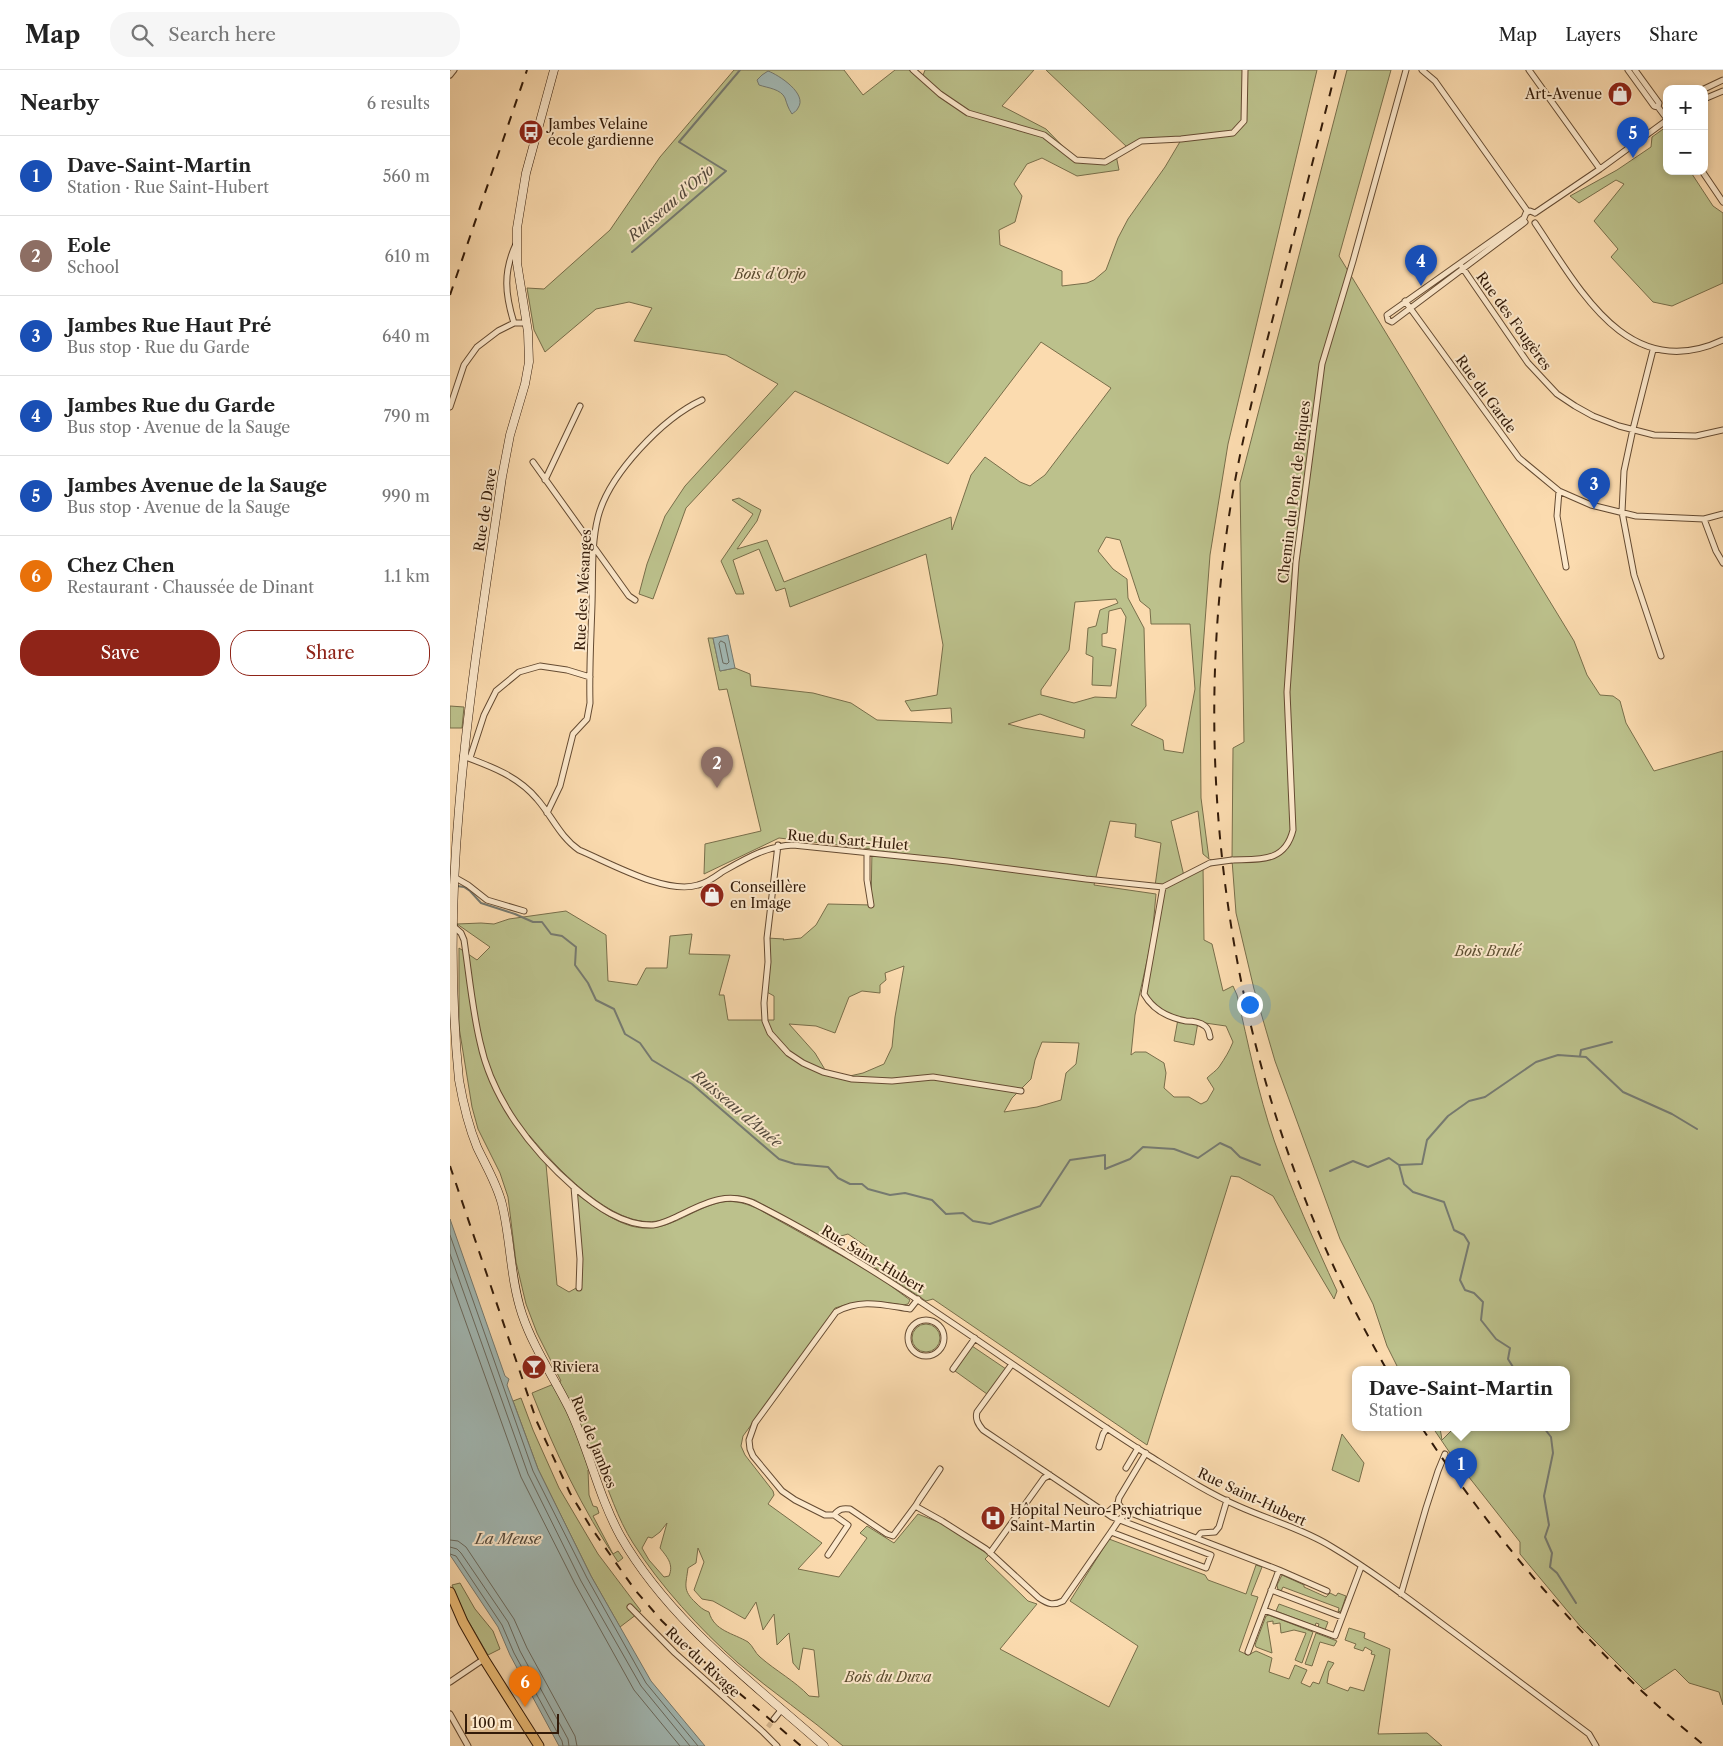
<!DOCTYPE html>
<html lang="en">
<head>
<meta charset="utf-8">
<style>
	:root { --surface:#fff; --page:#f6f6f6; --text:#222; --muted:#767676; --line:#e0e0e0; --accent:#8f2418 }
	body { margin:0; font-family:"Libre Caslon Text",serif; background:var(--page); color:var(--text) }
	.controls { position:absolute; right:15px; top:15px; display:grid; overflow:hidden; border-radius:10px; box-shadow:0 2px 8px #0003 }
	.controls button { width:45px; height:45px; display:grid; place-items:center; padding:0; border:0; border-bottom:1px solid var(--line); background:var(--surface); color:var(--text); font:25px sans-serif }
	.scale { position:absolute; left:15px; bottom:12px; width:94px; box-sizing:border-box; padding-left:5px; border:2px solid #331b09; border-top:0; font-size:14px; line-height:18px; white-space:nowrap; color:#331b09; -webkit-text-stroke:4px #fce8cb; paint-order:stroke }
	.you { position:absolute; left:799px; top:934px; width:18px; height:18px; margin:-12px; border:4px solid #fff; border-radius:50%; background:#1a73e8; box-shadow:0 0 0 8px #1a73e833 }
	.badge { display:grid; place-items:center; width:32px; height:32px; border-radius:50%; background:var(--accent); color:#fff; font-size:16px; font-weight:700 }
	.pin { position:absolute; translate:-50% -41px; filter:drop-shadow(0 1px 2px #0008) }
	.pin::after { content:''; position:absolute; top:26px; width:18px; height:15px; background:inherit; clip-path:polygon(0 0,100% 0,50% 100%) }
	.popup { position:absolute; left:902px; top:1296px; width:218px; height:65px; box-sizing:border-box; display:grid; place-content:center; border-radius:10px; background:var(--surface); filter:drop-shadow(0 1px 4px #0005); font-size:16px; white-space:nowrap; color:var(--muted) }
	.popup b { font-size:19px; color:var(--text) }
	.popup::after { content:''; position:absolute; left:50%; top:100%; margin-left:-10px; border:10px solid transparent; border-top-color:var(--surface) }
	.list { margin:0; padding:0; list-style:none }
	h2 { display:flex; justify-content:space-between; align-items:center; height:65px; margin:0; padding:0 20px; font-size:21px }
	h2 small { font-size:16px; font-weight:400; color:var(--muted) }
	.list li { display:grid; grid-template-columns:32px 1fr auto; gap:15px; align-items:center; box-sizing:border-box; height:80px; padding:0 20px; border-top:1px solid var(--line) }
	.list b { display:block; font-size:19px; white-space:nowrap }
	.list p { margin:0; font-size:16px; white-space:nowrap; color:var(--muted) }
	.list em { font-size:16px; font-style:normal; color:var(--muted) }
	.actions { display:flex; gap:10px; padding:15px 20px }
	.actions a { flex:1; padding:11px 0; border:1px solid var(--accent); border-radius:20px; text-align:center; font-size:18px; color:var(--accent) }
	.actions .main { background:var(--accent); color:#fff }
	.icon { flex:none; width:28px; height:28px; fill:none; stroke:currentColor; stroke-width:2; stroke-linecap:round; stroke-linejoin:round }
	.map { position:relative; flex:none; width:1273px; height:1676px; overflow:hidden }
	header { display:flex; align-items:center; gap:30px; box-sizing:border-box; height:70px; padding:0 25px; background:var(--surface); border-bottom:1px solid var(--line) }
	header strong { font-size:24px }
	nav { display:flex; gap:28px; margin-inline-start:auto; font-size:18px }
	.search { width:350px; height:45px; background:var(--page); display:flex; align-items:center; gap:12px; box-sizing:border-box; padding:0 18px; border-radius:20px; color:var(--muted); font-size:19px }
	main { display:flex }
	aside { flex:1; background:var(--surface) }
	.map>svg:first-child { display:block }
</style>
</head>
<body>
<header>
<strong>Map</strong>
<div class="search"><svg class="icon" aria-label="search" viewBox="0 0 24 24"><circle cx="10" cy="10" r="6"/><path d="M15 15l6 6"/></svg>Search here</div>
<nav><a>Map</a><a>Layers</a><a>Share</a></nav>
</header>
<main>
<aside>
<h2>Nearby<small>6 results</small></h2>
<ul class="list">
<li><span class="badge" style="background:#1a4fb4">1</span><div><b>Dave-Saint-Martin</b><p>Station · Rue Saint-Hubert</p></div><em>560 m</em></li>
<li><span class="badge" style="background:#8d6e63">2</span><div><b>Eole</b><p>School</p></div><em>610 m</em></li>
<li><span class="badge" style="background:#1a4fb4">3</span><div><b>Jambes Rue Haut Pré</b><p>Bus stop · Rue du Garde</p></div><em>640 m</em></li>
<li><span class="badge" style="background:#1a4fb4">4</span><div><b>Jambes Rue du Garde</b><p>Bus stop · Avenue de la Sauge</p></div><em>790 m</em></li>
<li><span class="badge" style="background:#1a4fb4">5</span><div><b>Jambes Avenue de la Sauge</b><p>Bus stop · Avenue de la Sauge</p></div><em>990 m</em></li>
<li><span class="badge" style="background:#e8710a">6</span><div><b>Chez Chen</b><p>Restaurant · Chaussée de Dinant</p></div><em>1.1 km</em></li>
</ul>
<div class="actions"><a class="main">Save</a><a>Share</a></div>
</aside>
<div class="map">
<svg width="1273" height="1676" viewBox="0 0 1273 1676">
	<rect width="100%" height="100%" fill="#fbdbaf"/>
	<filter id="stains"><feTurbulence type="fractalNoise" baseFrequency=".004" numOctaves="4"/><feColorMatrix values="0 0 0 0 .2 0 0 0 0 .09 0 0 0 0 .02 0 0 0 .5 -.17"/></filter>
	<radialGradient id="worn" r=".72"><stop offset=".6" stop-color="#630" stop-opacity="0"/><stop offset="1" stop-color="#630" stop-opacity=".3"/></radialGradient>
	<path fill="#bcc18c" stroke="#786e4a" fill-rule="evenodd" d="M284 0H394L413 25 445 0H459L472 8 475 0H584L552 36 596 59 626 90 655 92 666 85 669 100 627 106 592 88 577 94 564 114 572 126 565 152 549 160 550 175 612 201V216L637 213 644 210 656 200 668 168 678 149 715 97 731 70 691 71 678 78 596 0H867L778 374 760 485 750 619 751 728 759 789 753 784 748 741 721 751 734 806 753 796 754 870 762 874 773 921 783 916 787 925C798 973 808 1023 824 1070 842 1122 864 1171 887 1221L884 1229 823 1126 789 1107 781 1106 697 1375 483 1229 476 1231 415 1191 417 1177 398 1164 384 1168V1174L305 1130C269 1116 248 1138 215 1149 168 1166 106 1097 79 1065L96 1094 107 1215 119 1222 128 1217 129 1212 126 1126 128 1125C145 1137 161 1150 181 1156 216 1166 241 1138 272 1132 286 1130 298 1134 310 1140L426 1205 460 1230 458 1234 453 1235C429 1231 408 1230 385 1238L374 1256 293 1366 291 1376 295 1385 323 1421 324 1425 318 1434 372 1473 348 1499 389 1507 417 1468 410 1463 417 1456 444 1473 468 1444 493 1454 539 1485 535 1489 578 1531 587 1534 550 1579 659 1637 688 1576 620 1531 659 1469 755 1505 758 1510 796 1524 806 1495 812 1497 801 1525 808 1527 789 1581 798 1585 806 1581 822 1588 819 1602 839 1609 845 1595 857 1600 851 1613 860 1617 863 1612 869 1614 878 1591 884 1593 879 1601 877 1613 898 1621 900 1617 914 1621 925 1585 921 1584 922 1581 915 1577 913 1581 904 1578 906 1574 895 1570 899 1558 915 1563 914 1568 940 1579 928 1664 977 1663 992 1676H393C359 1647 322 1622 288 1593 249 1558 211 1517 183 1473 167 1448 159 1419 147 1393L138 1400 139 1425 143 1436 147 1437 149 1443 143 1446 163 1484 168 1481 173 1488 168 1492C132 1439 105 1382 82 1323L111 1311 87 1263 76 1234 66 1192 58 1127 50 1103 28 1059 22 1037 9 957V878L27 890 40 877 7 854 31 853 44 854 59 849 116 841 156 865 158 911 187 915 196 898H217L220 866 242 864 239 884 280 885 269 925H274L278 950H324V926L315 921 317 868 334 869 333 870 351 868 366 855 378 834 421 835 422 779 329 768 254 804 255 774 311 761 277 619 269 620 258 568H263L270 601 285 598 300 604 301 616 363 623 401 633 427 650 502 653 501 638 461 641 455 631 487 625 493 575 476 484 340 537 335 518 326 521 309 479 283 490 294 524H286L271 491 303 444 282 430 289 428 311 440 307 451 287 479 317 470 334 512 501 447 502 460 521 405 535 387 570 412 580 416 595 405 661 318 591 272 498 394 345 321 236 438 203 529 189 524 197 494 215 446 235 416 328 314 276 285 184 271 202 238 179 232 146 239 95 282 84 260 77 218 94 219 160 160 210 87ZM656 467 670 470 690 531 700 539 701 554H740L745 619 733 683 714 680 713 670 681 655 696 636 694 558 678 528 677 509 663 499 648 481ZM666 529 668 533 650 540 646 556 638 558 636 584 643 587 642 615 661 616 666 579 652 576V564L657 563 659 541 671 538 676 547 666 628 645 627 624 633 591 625V620L619 580 625 532ZM590 644 635 660 634 668 573 658 558 654ZM660 751 686 754 685 767 711 773 705 816 713 817 694 924 713 943 728 949 724 971 744 975 748 952 776 956 783 972C779 982 775 988 769 997 766 1001 761 1004 757 1008L764 1019 757 1031 751 1034 739 1027H724L714 1018 716 1003 714 993 696 982H685L681 985 685 945 702 868 706 824 644 815ZM454 896 445 947 442 977 434 994 413 1003 391 1008 377 1003 365 983 339 954 366 956 385 963 399 927 412 921 430 923V915L436 910 435 903ZM592 972 629 973 626 994 616 1003 611 1030 587 1037 554 1042 562 1028 581 1009 585 990ZM217 1453 210 1478C217 1487 224 1494 219 1506L214 1507 199 1490 192 1478 198 1467 202 1468 210 1462ZM248 1478 254 1492 244 1520 252 1529 263 1531 295 1549 306 1532 313 1560 324 1544 327 1575 339 1563 343 1593 349 1600 353 1578 364 1580 369 1627 359 1626C345 1611 326 1601 310 1587 305 1583 303 1576 298 1572 283 1563 264 1561 259 1542 253 1540 250 1537 246 1533 232 1520 236 1515 238 1498L246 1493Z
		M897 0H941L889 186 1124 571 1137 605 1150 625 1163 626 1170 631 1176 653 1204 701 1273 681V1635L1269 1622 1239 1613 1225 1599 1194 1620 1130 1556 1070 1484V1472L1000 1383 983 1358H990L992 1370 1004 1358H1116V1300H949L937 1276 923 1234 890 1169 825 991 804 919 786 843 782 790 783 678 794 672 790 413Z
		M1216 57 1217 101H1240L1263 136 1273 143V213L1222 236 1203 232 1161 187 1168 179 1144 151 1174 114 1166 110 1129 133 1120 126 1167 100 1201 77 1202 67Z
		M0 636 14 637 12 658H0Z
		M462 1268a14 14 0 1 1 28 0a14 14 0 1 1-28 0Z
		M522 1276 556 1299 537 1324 505 1301Z
		M71 1328 83 1360 109 1418 148 1484 191 1541 170 1557 141 1506 88 1399 63 1331Z
		M892 1364 914 1393 909 1412 882 1400Z
		M832 1505 854 1515V1517L876 1527 880 1523 886 1526 888 1523 896 1526 891 1541 888 1542 889 1538 833 1517 831 1521 828 1520 827 1515Z
		M10 1513 25 1539 43 1561 50 1579 38 1585 16 1547 2 1515Z
		M829 1534 878 1552 875 1560 868 1557 869 1554 866 1553 865 1556 826 1541Z
		M819 1545 863 1562 852 1593 845 1590 856 1563 844 1560 831 1563 830 1553 823 1554V1551L817 1552 822 1583 806 1577 805 1575 816 1546Z
		M866 1563 887 1571 884 1576 870 1572 862 1596 855 1594Z"/>
	<path fill="#a2b9b5" stroke="#767a70" d="M318 1C329 5 358 24 348 38 347 41 344 42 342 44 338 38 337 34 335 28 331 19 318 18 309 15L307 10 312 5Z
		M278 565 285 598 270 601 263 568Z
		M0 1149 55 1306 59 1309 57 1315 88 1399 141 1506 201 1611 255 1676H109L60 1585 48 1557 0 1485Z"/>
	<g fill="none" stroke-linecap="round" stroke-linejoin="round">
		<path stroke="#6a6a5f" stroke-width="1" d="M271 571 275 573 279 592 277 594 273 593 269 574Z
			M0 1165 83 1401 137 1508 196 1613 248 1676
			M0 1184 78 1404 131 1511 191 1616 240 1676
			M0 1208 71 1407 125 1514 184 1620 230 1676
			M0 1470 8 1471 16 1477 64 1549 77 1578 125 1666 127 1676
			M0 1477 7 1479 11 1483 58 1552 70 1581 118 1669 119 1676
			M0 1484 6 1486 52 1555 64 1583 112 1671 113 1676"/>
		<path stroke="#767a70" stroke-width="2" d="M182 182 276 101 229 72 290 0
			M7 816 14 817 20 821 31 833 65 844 83 852H92L101 864 112 866 126 877 125 895 138 913 146 930 164 939 175 964 190 973 202 990 242 1014 329 1089 345 1094 378 1097 388 1108 400 1114H412L418 1119 440 1125 455 1123 482 1130 496 1144 513 1143 523 1151 540 1154 590 1136 620 1090 655 1085V1099L680 1089 693 1077 724 1079 748 1088 770 1073 781 1078 790 1087 810 1095
			M1130 986 1131 980 1162 972
			M949 1095 972 1094 977 1070 998 1046 1019 1031 1035 1027 1086 992 1108 985 1136 987 1173 1022 1222 1044 1247 1059
			M880 1101 903 1091 918 1097 939 1088 949 1095 954 1114 963 1122 994 1132 1004 1160 1014 1165 1019 1173 1010 1210 1015 1220 1024 1223 1033 1232 1031 1250 1046 1269 1060 1278 1058 1289 1063 1297V1300
			M1094 1358 1101 1367 1103 1383 1094 1426 1099 1455 1095 1467 1102 1483 1100 1497 1107 1503 1126 1533"/>
		<path stroke="#d3b58e" stroke-width="5" stroke-dasharray="5 2.5" stroke-linecap="butt" d="M318 1657 324 1649"/>
		<defs>
			<path id="street" d="M463 0 490 24 518 43 594 65 626 90 655 92 691 71 731 69 783 63 794 51 795 0
				M972 0 985 11 1078 142
				M1079 0 1150 99
				M1178 0 1204 36 1208 37 1217 49
				M1185 0 1209 33 1208 37
				M0 5 4 0
				M1254 19 1273 10
				M1254 29 1273 21
				M1252 101 1273 132
				M1085 143 1150 99 1217 50
				M1075 152 942 252 938 250 937 245 1074 148 1076 143 1080 141 1085 143
				M1085 153C1129 218 1178 315 1273 270
				M1012 197 1078 293 1107 324 1125 336 1143 346 1169 356 1204 365 1246 366 1273 360
				M955 231 1069 388 1109 421 1141 435 1186 446 1254 449 1273 444
				M64 253C55 224 53 202 66 174
				M1203 280 1183 359 1174 401 1172 442 1184 505 1211 586
				M0 337 14 295 27 277 48 261 64 253H76
				M83 392 179 526 185 530
				M95 410 130 336
				M1109 421 1107 446 1116 497
				M1254 449 1266 481 1273 493
				M13 686C40 696 68 706 87 729 102 746 110 767 129 780 160 793 216 825 248 815 257 813 265 807 272 802 295 789 316 776 343 775L498 791 636 809 713 817 760 793
				M20 688 34 645 46 621 69 602 90 596 117 600 140 607
				M97 743 110 716 123 664 137 649 140 633C139 600 141 567 142 534 143 505 141 475 148 447 159 404 213 348 252 330
				M328 775 317 868 318 892 314 933 315 951 320 963 338 983 353 993 373 1002 402 1009 442 1011 483 1007 571 1021
				M417 783V810L421 835
				M782 790C809 789 835 793 843 760L837 622 846 492 872 294 903 191 956 0
				M4 807 18 815 37 830 74 841
				M713 817 694 924C703 940 720 948 736 951 743 951 750 952 755 956 759 959 759 963 760 967
				M3 856 11 863 14 870C19 903 22 938 30 972 42 1029 81 1080 125 1118 146 1136 173 1156 203 1155 211 1154 217 1151 224 1148 252 1135 276 1119 307 1135 446 1205 567 1302 698 1385 727 1403 756 1422 788 1436 819 1450 853 1459 882 1477 924 1502 964 1533 1003 1562 1048 1596 1093 1630 1139 1664L1146 1676
				M124 1117 130 1189 129 1218
				M458 1268a18 18 0 1 1 36 0a18 18 0 1 1-36 0Z
				M503 1299 525 1268
				M649 1377 653 1364 657 1358
				M696 1383 669 1428 668 1433 673 1440 829 1500 877 1521
				M676 1398 688 1378
				M490 1399 469 1430 466 1435 467 1437 492 1451 536 1479 589 1528C598 1534 603 1536 613 1531L661 1462 756 1498 761 1485 662 1447 533 1360C528 1354 525 1349 527 1342L562 1294
				M466 1435 443 1466 437 1464 400 1439C392 1438 389 1439 384 1445H375L345 1430 332 1421 303 1386 300 1379 299 1370 305 1353 386 1242C411 1228 433 1235 460 1239L468 1229
				M657 1443 668 1433
				M661 1462 669 1450 678 1442
				M747 1468 751 1463 765 1462 769 1457 777 1430
				M540 1483 594 1408 600 1405
				M378 1485 398 1455 384 1445
				M821 1520 892 1547
				M951 1524 976 1438 988 1401 995 1384
				M180 1537 225 1583 313 1662 327 1676
				M814 1540 885 1566 911 1497
				M798 1582 829 1500
				M0 1612 34 1589
				M0 1644 18 1676
				M324 1649 332 1639"/>
			<path id="secondary" d="M104 0 76 103 67 158V193L78 262 79 292 75 314 60 365 52 407C36 517 18 627 9 739 1 829 0 919 9 1010 13 1033 18 1055 27 1077 36 1096 47 1114 52 1134 61 1171 60 1208 72 1244 83 1277 103 1306 119 1338 139 1379 148 1426 171 1467 220 1552 302 1612 374 1676"/>
			<path id="primary" d="M0 1522 13 1552 34 1589 89 1676"/>
		</defs>
		<use href="#street" stroke="#654b32" stroke-width="7"/>
		<use href="#secondary" stroke="#331b09" stroke-width="9"/>
		<use href="#primary" stroke="#331b09" stroke-width="11"/>
		<use href="#street" stroke="#fce8cb" stroke-width="5"/>
		<use href="#secondary" stroke="#fce8cb" stroke-width="8"/>
		<use href="#primary" stroke="#eebe78" stroke-width="9"/>
		<path stroke="#331b09" stroke-width="2" stroke-dasharray="9 9" stroke-linecap="butt" d="M886 0C866 79 846 157 826 236 808 305 790 375 779 446 735 737 790 1045 937 1300
			M0 225 77 0
			M0 1096 87 1352 120 1423 140 1456 185 1520 212 1551 268 1605 351 1676
			M972 1358C1050 1477 1144 1586 1255 1676"/>
		<defs>
			<path id="street-bridge" d="M760 793 782 790"/>
		</defs>
		<use href="#street-bridge" stroke="#654b32" stroke-width="7" stroke-linecap="butt"/>
		<use href="#street-bridge" stroke="#fce8cb" stroke-width="5"/>
	</g>
	<defs>
		<symbol id="shop-disc" viewBox="-11 -11 22 22"><circle r="9.5" fill="#8f2418" stroke="#fce8cb"/><path d="M-5-2.5h2.3a2.7 3.5 0 0 1 5.4 0H5L5.5 6h-11ZM-1.5-2.5h3a1.5 2.3 0 0 0-3 0Z" fill="#fff"/></symbol>
		<symbol id="bus-disc" viewBox="-11 -11 22 22"><circle r="9.5" fill="#8f2418" stroke="#fce8cb"/><path d="M-5-6H5V4H4V6H2V4H-2V6H-4V4H-5ZM-3.5-4V0h7V-4ZM-3.5 1.2v1.5H-2V1.2ZM2 1.2v1.5H3.5V1.2Z" fill="#fff"/></symbol>
		<symbol id="bar-disc" viewBox="-11 -11 22 22"><circle r="9.5" fill="#8f2418" stroke="#fce8cb"/><path d="M-6-5H6L.8 .8V4.5H3.5V6h-7V4.5H-.8V.8Z" fill="#fff"/></symbol>
		<symbol id="hospital-disc" viewBox="-11 -11 22 22"><circle r="9.5" fill="#8f2418" stroke="#fce8cb"/><path d="M-5-5h3v3.5h4V-5h3V5h-3V1.5h-4V5h-3Z" fill="#fff"/></symbol>
	</defs>
	<g fill-rule="evenodd">
		<use href="#shop-disc" x="1156" y="10" width="28" height="28"/>
		<use href="#bus-disc" x="67" y="48" width="28" height="28"/>
		<use href="#shop-disc" x="248" y="811" width="28" height="28"/>
		<use href="#bar-disc" x="70" y="1283" width="28" height="28"/>
		<use href="#hospital-disc" x="529" y="1434" width="28" height="28"/>
	</g>
	<g text-anchor="middle" stroke-width="4" stroke-linejoin="round" paint-order="stroke">
		<g font-size="14" fill="#331b09" stroke="#fce8cb" text-anchor="start">
			<text x="1152" y="29" text-anchor="end">Art-Avenue</text>
			<text x="98" y="59">Jambes Velaine<tspan x="98" dy="16">école gardienne</tspan></text>
			<text x="280" y="822">Conseillère<tspan x="280" dy="16">en Image</tspan></text>
			<text x="102" y="1302">Riviera</text>
			<text x="560" y="1445">Hôpital Neuro-Psychiatrique<tspan x="560" dy="16">Saint-Martin</tspan></text>
		</g>
		<g font-size="14" font-style="italic" fill="#5c4d30" stroke="#fce8cb">
			<text x="320" y="209">Bois d'Orjo</text>
			<text x="1038" y="886">Bois Brulé</text>
			<text x="438" y="1612">Bois du Duva</text>
		</g>
		<g font-size="14" fill="#331b09" stroke="#fce8cb">
			<text transform="translate(1064 251) rotate(54)" y="5">Rue des Fougères</text>
			<text transform="translate(1036 324) rotate(54)" y="5">Rue du Garde</text>
			<text transform="translate(844 422) rotate(-83)" y="5">Chemin du Pont de Briques</text>
			<text transform="translate(35 440) rotate(-81)" y="5">Rue de Dave</text>
			<text transform="translate(133 520) rotate(-87)" y="5">Rue des Mésanges</text>
			<text transform="translate(398 770) rotate(5)" y="5">Rue du Sart-Hulet</text>
			<text transform="translate(423 1189) rotate(31)" y="5">Rue Saint-Hubert</text>
			<text transform="translate(144 1372) rotate(68)" y="5">Rue de Jambes</text>
			<text transform="translate(802 1427) rotate(25)" y="5">Rue Saint-Hubert</text>
			<text transform="translate(253 1592) rotate(43)" y="5">Rue du Rivage</text>
		</g>
		<g font-size="15" font-style="italic" fill="#544a3d" stroke="#fce8cb">
			<text transform="translate(221 133) rotate(-41)" y="5">Ruisseau d'Orjo</text>
			<text transform="translate(287 1039) rotate(40)" y="5">Ruisseau d'Amée</text>
			<text x="58" y="1474">La Meuse</text>
		</g>
	</g>
	<rect width="100%" height="100%" filter="url(#stains)"/>
	<rect width="100%" height="100%" fill="url(#worn)"/>
</svg>
<div class="controls">
<button>+</button>
<button>−</button>
</div>
<div class="scale">100 m</div>
<div class="you"></div>
<div class="pin badge" style="left:1011px;top:1419px;background:#1a4fb4">1</div>
<div class="popup"><b>Dave-Saint-Martin</b>Station</div>
<div class="pin badge" style="left:267px;top:718px;background:#8d6e63">2</div>
<div class="pin badge" style="left:1144px;top:439px;background:#1a4fb4">3</div>
<div class="pin badge" style="left:971px;top:216px;background:#1a4fb4">4</div>
<div class="pin badge" style="left:1183px;top:88px;background:#1a4fb4">5</div>
<div class="pin badge" style="left:75px;top:1637px;background:#e8710a">6</div>
</div>
</main>
</body>
</html>
